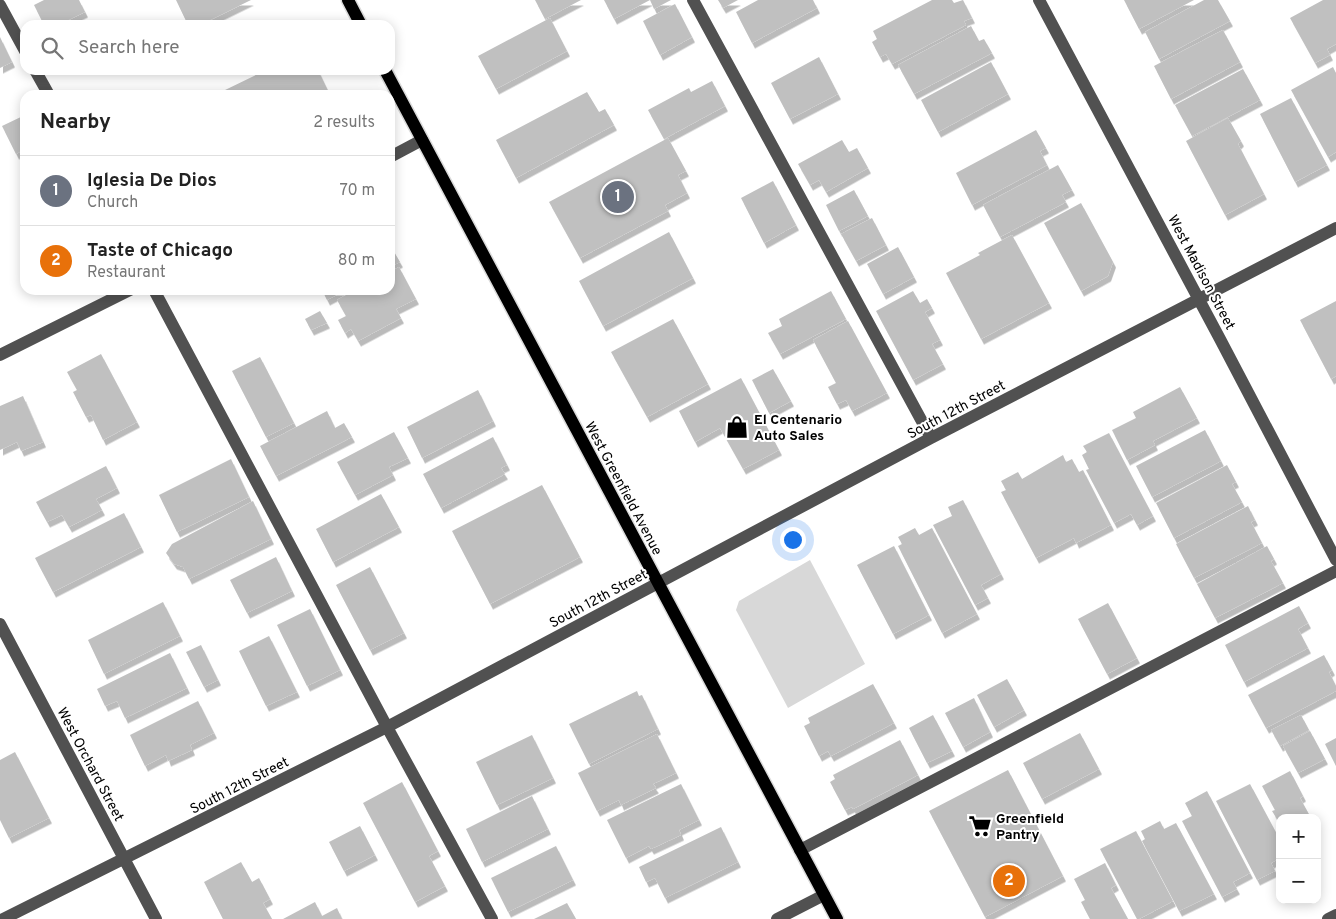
<!DOCTYPE html>
<html lang="en">
<head>
<meta charset="utf-8">
<style>
	:root { --surface:#fff; --page:#f2f2f2; --text:#222; --muted:#767676; --line:#e0e0e0; --accent:#2563eb }
	body { margin:0; font-family:Overpass,sans-serif; background:var(--page); color:var(--text) }
	.controls { position:absolute; right:15px; bottom:15px; display:grid; overflow:hidden; border-radius:10px; box-shadow:0 2px 12px #0003 }
	.controls button { width:45px; height:45px; display:grid; place-items:center; padding:0; border:0; border-bottom:1px solid var(--line); background:var(--surface); color:var(--text); font:25px sans-serif }
	.you { position:absolute; left:792px; top:539px; width:18px; height:18px; margin:-12px; border:4px solid #fff; border-radius:50%; background:#1a73e8; box-shadow:0 0 0 8px #1a73e833 }
	.badge { display:grid; place-items:center; width:32px; height:32px; border-radius:50%; background:var(--accent); color:#fff; font-size:16px; font-weight:700 }
	.pin { position:absolute; translate:-50% -50%; border:2px solid #fff; box-shadow:0 1px 5px #0006 }
	.list { margin:0; padding:0; list-style:none }
	h2 { display:flex; justify-content:space-between; align-items:center; height:65px; margin:0; padding:0 20px; font-size:21px }
	h2 small { font-size:16px; font-weight:400; color:var(--muted) }
	.list li { display:grid; grid-template-columns:32px 1fr auto; gap:15px; align-items:center; box-sizing:border-box; height:70px; padding:0 20px; border-top:1px solid var(--line) }
	.list b { display:block; font-size:19px; white-space:nowrap }
	.list p { margin:0; font-size:16px; white-space:nowrap; color:var(--muted) }
	.list em { font-size:16px; font-style:normal; color:var(--muted) }
	.icon { flex:none; width:28px; height:28px; fill:none; stroke:currentColor; stroke-width:2; stroke-linecap:round; stroke-linejoin:round }
	.map { position:relative; flex:none; width:1336px; height:919px; overflow:hidden }
	.search { position:absolute; background:var(--surface); box-shadow:0 2px 12px #0003; left:20px; top:20px; width:375px; height:55px; display:flex; align-items:center; gap:12px; box-sizing:border-box; padding:0 18px; border-radius:15px; color:var(--muted); font-size:19px }
	.panel { position:absolute; background:var(--surface); box-shadow:0 2px 12px #0003; left:20px; top:90px; width:375px; height:205px; border-radius:15px }
	.map>svg:first-child { display:block }
</style>
</head>
<body>
<div class="map">
<svg width="1336" height="919" viewBox="0 0 1336 919">
	<defs>
		<filter id="shadow"><feDropShadow dx="3" dy="5.5" stdDeviation="0" flood-color="#0004"/></filter>
	</defs>
	<rect width="100%" height="100%" fill="#fff"/>
	<path fill="#d8d8d8" d="M810 560 865 664 788 708 736 610 739 601Z"/>
	<path fill="#c0c0c0" filter="url(#shadow)" d="M44 0H79L85 12 58 25H44L34 5Z
		M176 0H251L200 25H188Z
		M535 0H581L545 19Z
		M604 0H671L654 9 650 0 614 19Z
		M718 0H738L723 8Z
		M758 0H813L817 8 752 43 736 12Z
		M932 0H952L954 3 963 0 972 18 964 21 966 25 892 64 886 54 880 57 872 42 877 39 873 31Z
		M1124 0H1194L1139 29Z
		M1204 0H1218L1230 21 1159 59 1145 32Z
		M1323 0H1336V44L1327 49 1330 55 1315 63 1290 18Z
		M675 4 692 37 660 55 643 21Z
		M550 18 567 51 496 89 478 56Z
		M971 26 979 41 984 39 992 53 914 94 898 65Z
		M1223 30 1240 62 1171 99 1154 66Z
		M0 37 12 62 0 68Z
		M819 57 838 94 790 119 771 83Z
		M991 62 1008 94 938 132 921 100Z
		M1333 67 1336 73V152L1328 157 1291 90Z
		M1243 69 1260 100 1192 136 1175 105Z
		M266 70H318L330 95H225L223 91Z
		M712 81 725 106 664 139 648 110 689 88 691 92Z
		M587 92 599 112 605 109 614 125 516 178 496 140Z
		M1291 98 1327 165 1295 182 1260 114Z
		M25 115V154L23 155 21 151 16 154 2 126Z
		M1228 118 1241 141 1238 144 1264 194 1225 215 1186 141Z
		M1036 130 1046 148 1040 151 1047 165 972 205 956 173Z
		M668 138 686 171 678 175 687 193 665 205 668 211 580 258 549 202Z
		M842 140 849 152 857 148 868 168 826 192 819 180 810 185 798 164Z
		M1058 165 1072 190 1062 195 1066 202 1000 237 983 205Z
		M773 181 796 225 764 243 741 198Z
		M854 190 868 216 839 231 826 205Z
		M1081 203 1113 262 1108 276 1081 291 1044 223Z
		M872 218 886 245 856 261 841 234Z
		M669 232 693 278 603 326 579 281Z
		M1012 235 1049 303 981 339 946 273 980 255 978 253Z
		M390 245 400 262 390 267Z
		M898 247 914 277 883 294 867 264Z
		M399 267 416 299 396 309 401 318 358 341 351 329 345 333 338 320 346 316 337 300 355 290H390V272Z
		M322 290H346L327 300Z
		M831 291 846 319 780 354 768 333 782 326 779 319Z
		M913 291 920 303 927 299 932 308 925 312 940 340 932 344 943 364 913 380 876 311Z
		M1336 301V376L1331 379 1300 320Z
		M320 311 327 323 311 330 305 319Z
		M673 319 708 384 647 417 611 352Z
		M848 321 887 393 852 411 846 400 837 404 828 387 836 383 813 340Z
		M101 354 137 422 103 440 91 415 86 417 73 392 77 390 67 372Z
		M260 357 294 423 266 437 232 371Z
		M773 369 791 401 769 413 752 380Z
		M741 378 779 450 743 469 720 428 695 442 679 411Z
		M1180 387 1197 418 1153 441 1155 445 1127 460 1112 430 1136 418 1133 412Z
		M478 390 493 421 422 458 407 427Z
		M23 396 43 442 21 451 17 442 0 450V406Z
		M327 411 335 428 344 423 352 437 276 476 260 446Z
		M1205 430 1221 461 1152 497 1136 466Z
		M394 432 408 458 389 467 393 475 355 495 337 462Z
		M1109 433 1153 516 1137 525 1131 514 1114 523 1086 470 1089 469 1082 455 1087 452 1083 446Z
		M493 437 507 465 501 468 505 474 441 508 423 474Z
		M1063 455 1066 462 1072 459 1079 472 1083 470 1111 525 1076 543 1074 538 1036 558 1001 492 1006 490 1001 481 1018 472 1022 479Z
		M231 459 249 497 177 532 159 495Z
		M1227 465 1236 482 1232 484 1242 502 1174 538 1156 503Z
		M106 466 117 488 96 499 102 510 69 527 62 515 47 522 36 502Z
		M542 485 580 557 490 604 452 531Z
		M381 494 399 527 333 562 316 529Z
		M963 500 1001 574 981 585 988 598 975 605 933 525 952 516 948 507Z
		M253 501 271 539 189 579 183 567 174 564 166 553 172 544Z
		M1248 506 1255 520 1251 522 1262 543 1194 578 1176 544Z
		M124 513 141 547 53 592 35 558Z
		M915 528 919 535 932 528 977 614 942 633 898 546 902 544 898 537Z
		M894 546 929 615 893 634 857 565Z
		M1267 546 1274 559 1271 561 1283 583 1215 618 1197 584Z
		M276 557 292 591 247 613 230 580Z
		M370 567 404 633 370 650 336 585Z
		M163 602 180 636 104 674 88 640Z
		M1108 603 1137 658 1107 674 1078 619Z
		M1299 606 1308 623 1298 629 1308 648 1244 682 1225 645Z
		M310 609 340 670 307 686 277 625Z
		M269 636 297 692 266 706 239 651Z
		M201 645 218 680 204 687 186 652Z
		M170 653 187 688 125 718 117 701 105 706 97 689Z
		M1324 655 1332 670 1329 672 1336 686V691L1266 728 1248 695Z
		M1007 679 1024 710 994 727 977 695Z
		M873 684 894 723 831 756 828 751 819 756 804 726 810 723 808 718Z
		M637 691 639 696 642 695 658 729 589 764 569 724Z
		M974 698 990 732 963 747 945 713Z
		M198 701 214 733 190 745 192 750 168 761 166 755 145 766 130 735Z
		M933 715 952 751 927 763 909 728Z
		M1301 715 1309 730 1280 746 1271 730Z
		M1310 731 1325 759 1298 773 1283 746Z
		M1080 733 1099 769 1042 799 1023 763Z
		M657 734 676 773 653 784 656 788 621 805 619 800 597 811 578 773Z
		M532 735 553 778 497 805 476 762Z
		M1336 738V766L1325 744Z
		M900 740 918 775 853 809 852 807 845 810 830 782 835 779 833 775Z
		M15 752 49 818 9 838 0 820V760Z
		M1008 770 1063 876 985 917 929 811Z
		M1290 771 1303 796 1300 798 1311 818H1280V824L1272 811 1275 810 1262 786Z
		M402 782 438 851 429 856 445 886 415 902 363 803Z
		M681 784 699 820 679 830 681 835 651 849 649 846 626 858 607 820Z
		M1250 784 1280 840V858L1271 863 1275 871 1257 880 1216 801Z
		M1207 791 1250 873 1233 882 1237 889 1222 897 1182 821 1192 816 1185 803Z
		M532 796 548 829 482 862 466 829Z
		M1160 821 1164 829 1176 823 1214 894 1179 911 1142 841 1145 839 1141 831Z
		M360 826 375 855 344 871 329 842Z
		M721 827 738 862 665 898 655 878 646 882 639 867Z
		M1136 831 1173 901 1139 919H1137L1100 849Z
		M556 846 573 880 508 912 491 878Z
		M241 862 252 882 259 878 270 899 263 903 272 919H223L204 882Z
		M1105 863 1116 885 1111 888 1128 919H1090L1081 902 1085 900 1074 879Z
		M315 902 322 916 337 908 342 919H283Z
		M567 903 576 919H534Z"/>
	<g fill="none" stroke-linecap="round" stroke-linejoin="round">
		<defs>
			<path id="major" d="M348 0 361 25
				M385 70 837 919"/>
		</defs>
		<use href="#major" stroke="#dbdbdb" stroke-width="15"/>
		<path stroke="#515151" stroke-width="12" d="M693 0 931 438
			M1039 0 1220 339 1336 560
			M0 5 25 51
			M35 70 49 95
			M390 157 422 140
			M154 290 387 727 492 919
			M0 355 130 290
			M0 624 156 919
			M800 850 1336 571
			M3 919 387 727 931 438 1336 228
			M777 919 824 895
			M1328 919 1336 915"/>
		<use href="#major" stroke="#000" stroke-width="12"/>
	</g>
	<defs>
		<symbol id="shop-bare" viewBox="-9 -9 18 18"><path d="M-5-2.5h2.3a2.7 3.5 0 0 1 5.4 0H5L5.5 6h-11ZM-1.5-2.5h3a1.5 2.3 0 0 0-3 0Z" fill="#000" stroke="#fff" stroke-width="2.5" paint-order="stroke"/></symbol>
		<symbol id="supermarket-bare" viewBox="-9 -9 18 18"><path d="M-6-5.5h2.5l.6 2H6L4.5 2H-2.5L-4.4-4H-6ZM-1.5 3.2a1.3 1.3 0 1 0 .1 0ZM3 3.2a1.3 1.3 0 1 0 .1 0Z" fill="#000" stroke="#fff" stroke-width="2.5" paint-order="stroke"/></symbol>
	</defs>
	<g fill-rule="evenodd">
		<use href="#shop-bare" x="721" y="411" width="32" height="32"/>
		<use href="#supermarket-bare" x="964" y="810" width="32" height="32"/>
	</g>
	<g text-anchor="middle" stroke-width="4" stroke-linejoin="round" paint-order="stroke">
		<g font-size="14" fill="#000" stroke="#fff">
			<text transform="translate(1202 272) rotate(62)" y="5">West Madison Street</text>
			<text transform="translate(956 409) rotate(-28)" y="5">South 12th Street</text>
			<text transform="translate(624 488) rotate(62)" y="5">West Greenfield Avenue</text>
			<text transform="translate(598 598) rotate(-28)" y="5">South 12th Street</text>
			<text transform="translate(91 764) rotate(62)" y="5">West Orchard Street</text>
			<text transform="translate(239 785) rotate(-27)" y="5">South 12th Street</text>
		</g>
		<g font-size="14" font-weight="bold" fill="#000" stroke="#fff" text-anchor="start">
			<text x="754" y="424">El Centenario<tspan x="754" dy="16">Auto Sales</tspan></text>
			<text x="996" y="823">Greenfield<tspan x="996" dy="16">Pantry</tspan></text>
		</g>
	</g>
</svg>
<div class="controls">
<button>+</button>
<button>−</button>
</div>
<div class="you"></div>
<div class="pin badge" style="left:618px;top:197px;background:#6b7280">1</div>
<div class="pin badge" style="left:1009px;top:881px;background:#e8710a">2</div>
<div class="search"><svg class="icon" aria-label="search" viewBox="0 0 24 24"><circle cx="10" cy="10" r="6"/><path d="M15 15l6 6"/></svg>Search here</div>
<section class="panel">
<h2>Nearby<small>2 results</small></h2>
<ul class="list">
<li><span class="badge" style="background:#6b7280">1</span><div><b>Iglesia De Dios</b><p>Church</p></div><em>70 m</em></li>
<li><span class="badge" style="background:#e8710a">2</span><div><b>Taste of Chicago</b><p>Restaurant</p></div><em>80 m</em></li>
</ul>
</section>
</div>
</body>
</html>
